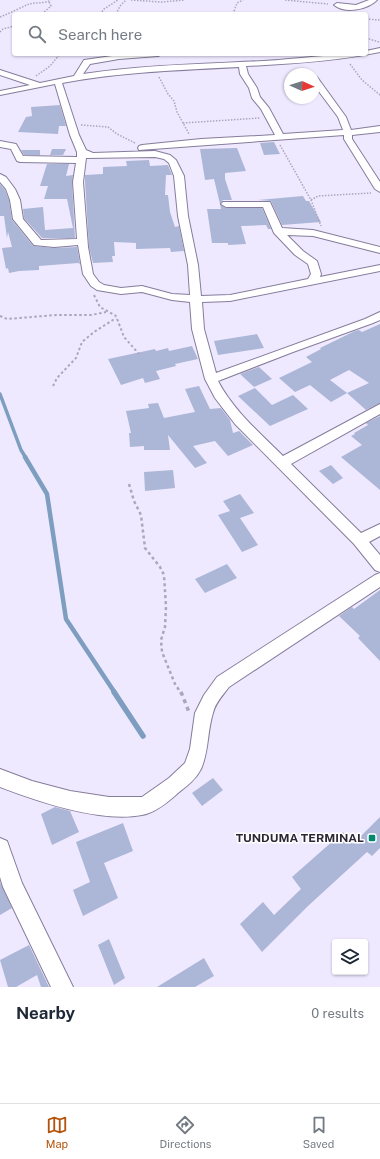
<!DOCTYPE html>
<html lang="en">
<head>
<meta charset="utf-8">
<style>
	:root { --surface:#fff; --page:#f2f2f3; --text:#1f2937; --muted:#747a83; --line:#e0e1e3; --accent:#b45309 }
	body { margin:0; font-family:"Public Sans",sans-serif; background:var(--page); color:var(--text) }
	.controls { position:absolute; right:12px; bottom:12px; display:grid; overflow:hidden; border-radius:4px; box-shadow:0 1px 3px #0004 }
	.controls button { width:36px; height:36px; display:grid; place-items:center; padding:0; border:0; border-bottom:1px solid var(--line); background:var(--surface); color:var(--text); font:20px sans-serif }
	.compass { position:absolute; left:284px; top:68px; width:36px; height:36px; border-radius:50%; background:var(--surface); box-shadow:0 1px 3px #0004; rotate:93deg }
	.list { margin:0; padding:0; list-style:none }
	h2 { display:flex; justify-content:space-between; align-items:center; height:52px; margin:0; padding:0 16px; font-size:17px }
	h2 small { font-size:13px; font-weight:400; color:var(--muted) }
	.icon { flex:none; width:22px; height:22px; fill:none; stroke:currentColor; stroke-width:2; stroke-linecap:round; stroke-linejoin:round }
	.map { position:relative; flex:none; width:380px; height:987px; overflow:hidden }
	.search { position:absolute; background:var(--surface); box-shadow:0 1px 3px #0004; left:12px; right:12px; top:12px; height:44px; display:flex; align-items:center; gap:10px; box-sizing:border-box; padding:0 14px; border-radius:4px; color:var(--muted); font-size:15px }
	.sheet { height:116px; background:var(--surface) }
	nav { display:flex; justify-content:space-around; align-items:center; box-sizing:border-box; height:56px; border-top:1px solid var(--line); background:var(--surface); font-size:11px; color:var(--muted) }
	nav a { display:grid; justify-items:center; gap:2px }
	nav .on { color:var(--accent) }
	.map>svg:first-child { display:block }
</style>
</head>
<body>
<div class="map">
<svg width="380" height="987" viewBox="0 0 380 987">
	<rect width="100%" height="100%" fill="#efe9ff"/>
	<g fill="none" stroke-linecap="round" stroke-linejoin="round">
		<path stroke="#7e9ec0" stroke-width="3.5" d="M0 394 21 450 26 458"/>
		<path stroke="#7e9ec0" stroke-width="4.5" d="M25 457 47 494 66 619 115 693"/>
		<path stroke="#7e9ec0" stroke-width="5.5" d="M114 692 143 736"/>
	</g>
	<path fill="#acb6d7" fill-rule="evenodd" d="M60 105 66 126H59L58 134 18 132 26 117 32 116 31 107Z
		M274 142 280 154 264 155 260 143Z
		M237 148 246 171 225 173V179L232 200H223L220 204 214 179 205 180 200 149Z
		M52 149H66L63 155H50Z
		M21 150H40V155H24Z
		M149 160 150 166 168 165 172 175H166L165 195H168L170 212 175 227 179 226 184 251 171 252 170 248 136 249V243L114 242 115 256H112L113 262 93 263 89 247 85 182V175L103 174V167L127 166 126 161Z
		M47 164H69L66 176 73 175 72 182 75 238H42L24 218 23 209 43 207 45 230 73 228 67 199H44L48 186H40Z
		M0 184 5 190 9 200 12 220 33 246 54 248 77 247 80 264 78 263 39 266V270L19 271 9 273 8 268 6 269 2 248 12 247 8 232 7 238 4 216H0Z
		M303 196 306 201H309L321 222 282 225 271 201 258 200Z
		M220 204 226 208H262L271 229H268L266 225 241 226 246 244 228 245V243H212L207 209H221Z
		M380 324V403L366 410 347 393 331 402 310 385 295 392 279 378 312 362 306 357 321 349 320 348 355 331 359 330 362 332ZM349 370 369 383 347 393 330 380Z
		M257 334 264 348 218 355 214 341Z
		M192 346 198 359 175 364 176 366 156 371 160 379 145 383 143 378 121 385 108 359 155 349 156 351 168 348 169 351Z
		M259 367 272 379 254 387 240 374Z
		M199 386 210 409 221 408 230 420 233 433 239 431 253 445 228 456 215 441 193 446 207 463 195 468 168 435 170 450H144V446L130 447 129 433H131L126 411 149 408 148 404 158 403 164 418 195 412 185 389Z
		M255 388 272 405 293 395 308 409 270 426 238 396Z
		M380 416V490L341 457 362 445 351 436 355 434 354 433 368 425 366 423Z
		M331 465 343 478 333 484 319 471Z
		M173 470 175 488 145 491 144 472Z
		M240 494 254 513 240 518 258 545 242 552 218 515 230 511 223 501Z
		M227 564 237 578 205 593 195 579Z
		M380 590V661L358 638 360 636 339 616 352 607 354 609Z
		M213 778 223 790 202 806 192 793Z
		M55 807 70 811 79 832 52 845 41 814Z
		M380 817V848L372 856 367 852 308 906 262 952 240 924 263 902 274 915 301 889 292 877 343 832 353 844Z
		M123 823 133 851 104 863 118 898 83 916 73 890 90 882 76 842Z
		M0 882 12 908 0 915Z
		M109 939 125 978 114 985 98 945Z
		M29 945 49 987H41L37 975 16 987H8L0 960Z
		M204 958 214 976 195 987H157Z"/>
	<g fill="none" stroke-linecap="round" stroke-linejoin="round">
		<defs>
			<path id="minor" d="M369 0H377C367 10 345 14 334 5L337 3 356 5Z
				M380 48V52C337 61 291 64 246 66L248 74 257 88 260 97 269 108 283 134 343 130 338 117 314 85V77H317L346 117 351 130 380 126V132L352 135V139L380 182V192L375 189 344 139V135L139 150 138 148 139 146 142 145 201 139 275 135 261 109 252 98 249 88 240 74 239 67C180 70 120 72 62 83L79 135 86 150 93 153 155 151 170 155 176 160 184 176 188 216 198 265 201 296 230 295 308 279 311 274 308 264 295 255 274 233 263 207H226L221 204 223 202H270L282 228 313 230 380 247V253L313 236 287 235 303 251 317 261 321 274 320 277 380 265V271L230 301 202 302 204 329 216 373 365 319 380 312V320L373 323 293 352 218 381C233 410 260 433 283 456L380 404V414L291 464 361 533 380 524V536L369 542 380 555V572L375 570 354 544 235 424 215 398 205 379 192 329 190 302 172 300 142 292 121 294 97 290 91 286 83 274 78 245 54 247 34 245 13 219 10 200 6 189 0 182V174L6 177 15 189 20 200 23 219 41 240 77 239 73 182 76 163 20 162 17 161 11 149 0 147V141L16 144 23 156 77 157V152L70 135 55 84 0 95V91L30 85 0 75V70L40 83 74 76 84 60 119 55 162 54 158 56 119 59 90 64 83 74C143 65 203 64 263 61 297 59 331 54 366 54V51ZM155 157 164 159 169 163 174 176 178 216 188 265 190 295 172 294 142 286 121 288 104 285 99 282 93 274 88 247 83 182 86 158Z
				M380 573V587L229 687C223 695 215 703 213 713 207 732 209 751 201 769 196 779 187 786 178 793 168 802 155 813 142 815 101 823 39 802 0 787V769L32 781 70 791 109 797H142L169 778 185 763 190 749 195 713 204 695 217 677 375 575Z
				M0 838 7 841 22 883 73 987H51L3 887 0 877Z"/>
		</defs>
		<use href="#minor" stroke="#857c9b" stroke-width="2"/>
		<path stroke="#aba6b9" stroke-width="1.5" stroke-dasharray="1.5 1.5" stroke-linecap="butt" d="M131 0 161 2 185 0
			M285 0 328 4
			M42 14 51 6 49 2
			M100 14 104 9 118 0
			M116 14 120 6 126 0
			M233 14 237 3 243 0
			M0 17C10 13 20 8 29 4 36 2 44 4 51 0
			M366 19 380 20
			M0 32 3 29 14 26
			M366 38 379 42
			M350 64 362 80 380 95
			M36 76 50 66 60 54
			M159 77 168 94 174 101 177 112 189 134
			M183 123 260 118
			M81 125 108 127 117 134 135 143
			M280 145 311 200 321 226
			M311 200 318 196 371 193"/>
		<path stroke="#aba6b9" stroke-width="2" stroke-dasharray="2.5 2.5" stroke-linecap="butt" d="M94 295 100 307 116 316 124 337 139 354
			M0 316 7 319 56 315H91L106 312
			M53 386 57 378 76 358 82 342 94 332 116 318"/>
		<path stroke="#aba6b9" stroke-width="2.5" stroke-dasharray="3 3" stroke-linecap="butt" d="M129 484 134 501 141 515 145 548 160 567 164 575 166 607 165 627 161 640 162 652 175 684 181 693"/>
		<path stroke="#aba6b9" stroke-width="3.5" stroke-dasharray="4 4" stroke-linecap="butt" d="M181 692 189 712"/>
		<use href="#minor" fill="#fff" fill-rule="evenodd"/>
	</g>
	<rect fill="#01876b" stroke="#fff" stroke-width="1.5" x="368" y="834" width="8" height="8" rx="2"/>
	<g text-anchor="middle" stroke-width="3" stroke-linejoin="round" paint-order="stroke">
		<g font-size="12" font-weight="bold" fill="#2b2734" stroke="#fff" text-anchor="end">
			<text x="364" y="842">TUNDUMA TERMINAL</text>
		</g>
	</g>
</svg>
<div class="controls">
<button><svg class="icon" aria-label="layers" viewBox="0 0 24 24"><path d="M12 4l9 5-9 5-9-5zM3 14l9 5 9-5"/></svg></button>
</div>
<svg class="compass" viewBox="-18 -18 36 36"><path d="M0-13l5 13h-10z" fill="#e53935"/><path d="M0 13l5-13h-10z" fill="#747a83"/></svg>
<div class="search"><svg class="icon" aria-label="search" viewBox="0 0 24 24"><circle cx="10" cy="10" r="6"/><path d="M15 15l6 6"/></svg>Search here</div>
</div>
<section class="sheet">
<h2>Nearby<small>0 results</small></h2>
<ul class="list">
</ul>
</section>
<nav>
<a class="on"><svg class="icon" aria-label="map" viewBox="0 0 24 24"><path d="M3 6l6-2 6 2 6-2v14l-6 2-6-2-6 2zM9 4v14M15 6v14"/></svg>Map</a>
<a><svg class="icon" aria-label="directions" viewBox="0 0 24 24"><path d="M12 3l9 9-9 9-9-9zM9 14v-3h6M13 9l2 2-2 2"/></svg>Directions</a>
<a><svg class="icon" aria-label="saved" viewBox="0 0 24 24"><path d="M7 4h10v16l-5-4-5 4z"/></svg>Saved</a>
</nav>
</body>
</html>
